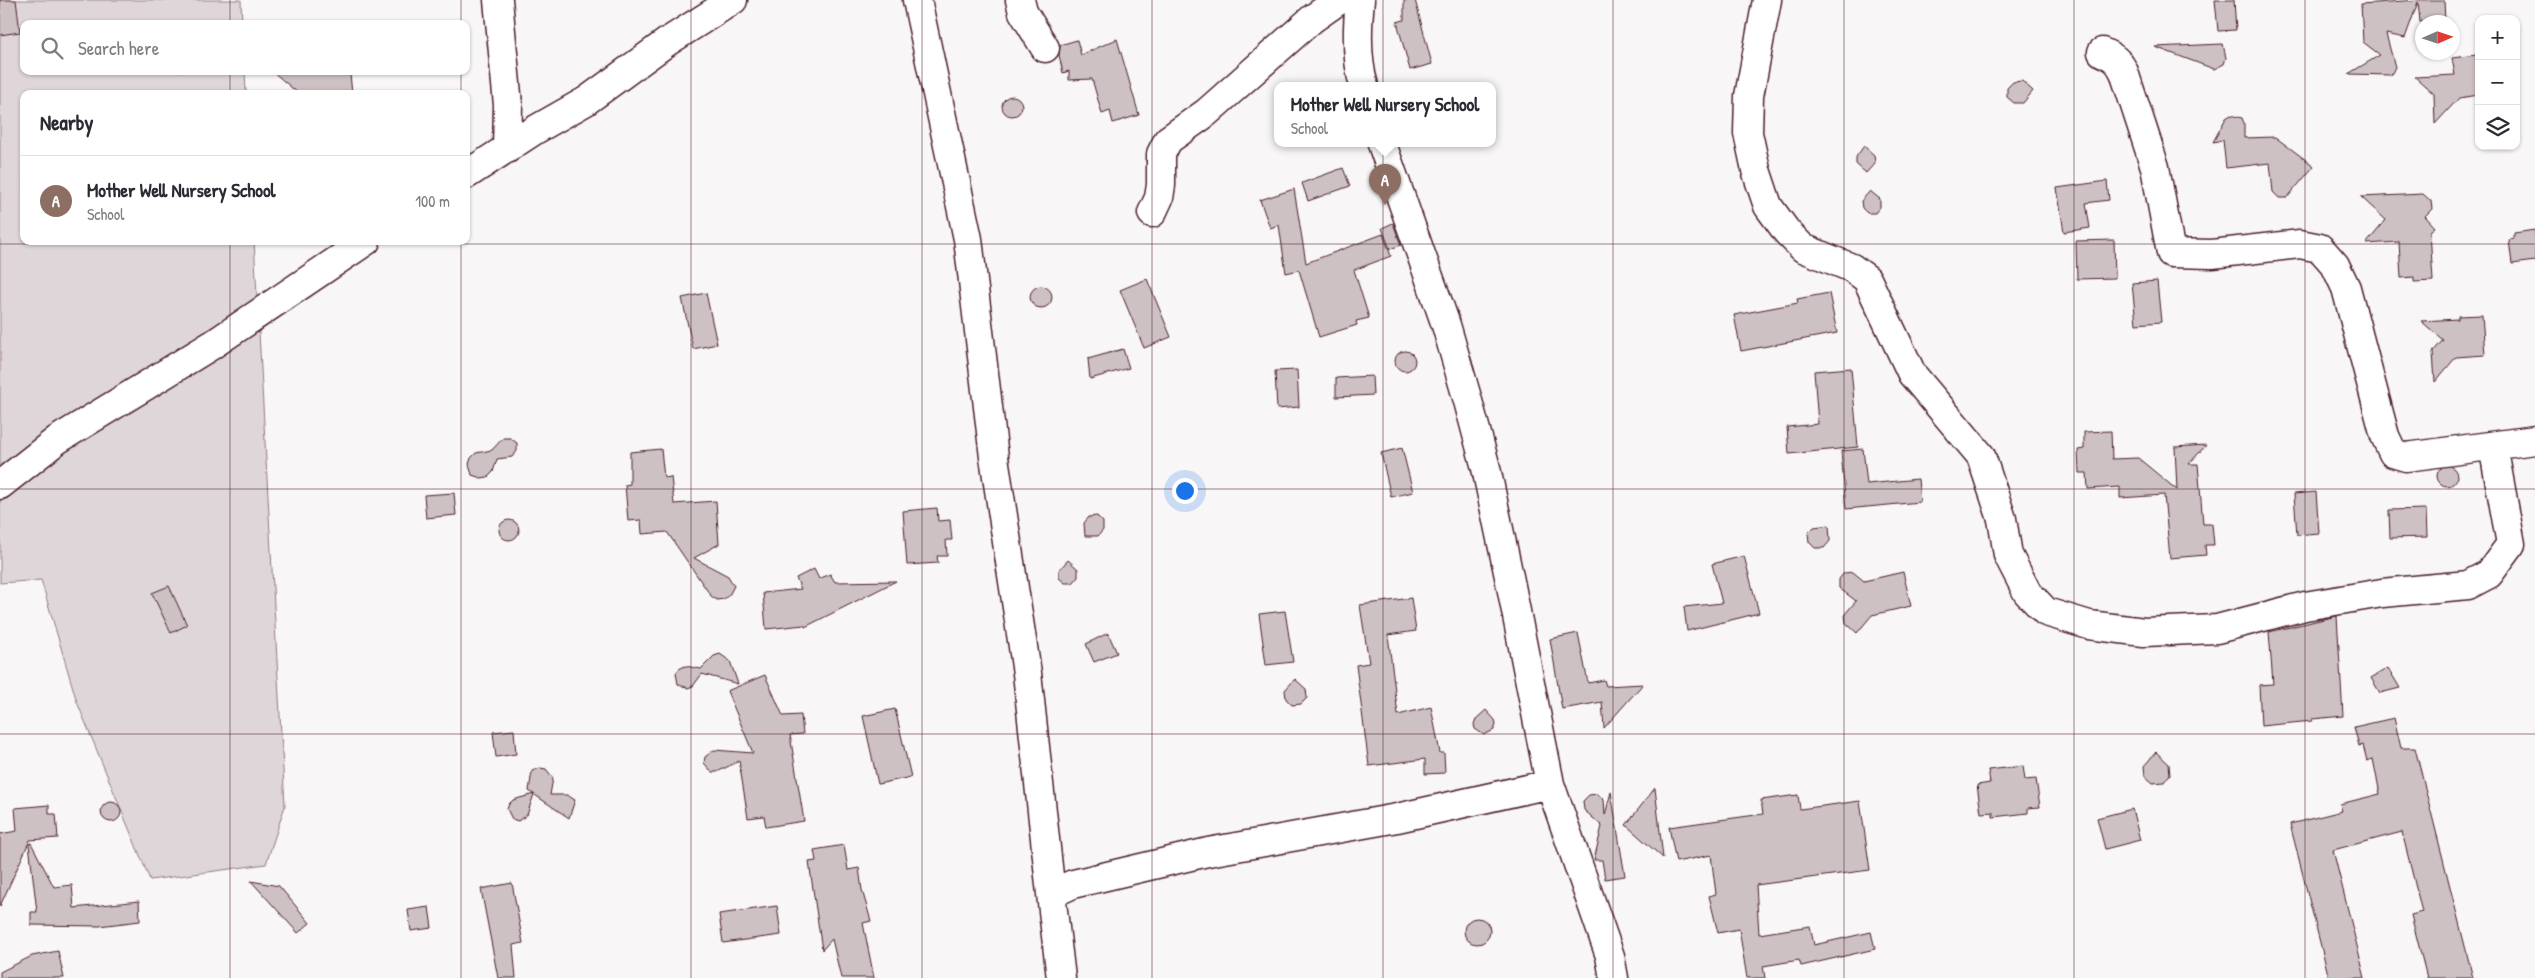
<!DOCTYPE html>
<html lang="en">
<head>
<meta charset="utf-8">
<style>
	:root { --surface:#fff; --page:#f7f7f7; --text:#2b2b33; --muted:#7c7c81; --line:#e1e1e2; --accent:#1a73e8 }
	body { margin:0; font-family:"Patrick Hand",sans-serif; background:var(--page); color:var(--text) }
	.controls { position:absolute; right:15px; top:15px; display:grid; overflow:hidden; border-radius:10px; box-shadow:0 1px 4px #0004 }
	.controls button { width:45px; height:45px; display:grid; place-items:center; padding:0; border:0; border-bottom:1px solid var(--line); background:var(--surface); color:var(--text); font:25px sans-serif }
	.compass { position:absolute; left:2415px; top:15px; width:45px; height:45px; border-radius:50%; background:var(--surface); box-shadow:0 1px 4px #0004; rotate:87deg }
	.you { position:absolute; left:1184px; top:490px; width:18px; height:18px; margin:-12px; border:4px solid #fff; border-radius:50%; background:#1a73e8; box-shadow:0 0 0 8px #1a73e833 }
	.badge { display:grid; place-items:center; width:32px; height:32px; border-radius:50%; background:var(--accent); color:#fff; font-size:16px; font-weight:700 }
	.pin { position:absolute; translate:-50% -41px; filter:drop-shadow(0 1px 2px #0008) }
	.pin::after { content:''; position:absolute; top:26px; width:18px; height:15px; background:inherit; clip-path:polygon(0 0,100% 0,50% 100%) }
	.popup { position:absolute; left:1274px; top:82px; width:222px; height:65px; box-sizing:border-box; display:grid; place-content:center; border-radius:10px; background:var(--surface); filter:drop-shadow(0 1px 4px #0005); font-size:16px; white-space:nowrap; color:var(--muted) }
	.popup b { font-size:19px; color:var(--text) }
	.popup::after { content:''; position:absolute; left:50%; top:100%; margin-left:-10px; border:10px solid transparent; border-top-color:var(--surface) }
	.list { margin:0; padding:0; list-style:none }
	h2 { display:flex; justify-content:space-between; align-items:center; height:65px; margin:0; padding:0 20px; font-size:21px }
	h2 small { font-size:16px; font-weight:400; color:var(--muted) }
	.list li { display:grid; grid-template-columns:32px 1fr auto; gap:15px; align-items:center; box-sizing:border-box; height:90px; padding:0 20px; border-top:1px solid var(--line) }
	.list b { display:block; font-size:19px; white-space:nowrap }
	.list p { margin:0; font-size:16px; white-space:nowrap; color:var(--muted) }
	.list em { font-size:16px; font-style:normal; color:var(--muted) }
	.icon { flex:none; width:28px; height:28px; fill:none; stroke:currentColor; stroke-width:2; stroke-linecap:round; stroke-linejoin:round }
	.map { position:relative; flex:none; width:2535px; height:978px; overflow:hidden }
	.search { position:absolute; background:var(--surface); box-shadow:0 1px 4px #0004; left:20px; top:20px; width:450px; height:55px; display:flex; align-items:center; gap:12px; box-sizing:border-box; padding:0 18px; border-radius:10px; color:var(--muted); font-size:19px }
	.panel { position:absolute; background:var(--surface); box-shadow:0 1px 4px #0004; left:20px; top:90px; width:450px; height:155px; border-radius:10px }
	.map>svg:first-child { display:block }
</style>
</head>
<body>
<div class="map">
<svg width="2535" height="978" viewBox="0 0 2535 978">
	<rect width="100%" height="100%" fill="#f8f6f7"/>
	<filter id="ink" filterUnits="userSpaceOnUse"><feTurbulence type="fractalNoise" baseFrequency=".02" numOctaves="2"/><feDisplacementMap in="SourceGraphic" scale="10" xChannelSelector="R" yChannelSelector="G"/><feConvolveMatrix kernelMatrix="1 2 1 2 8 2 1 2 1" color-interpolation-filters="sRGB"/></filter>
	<g filter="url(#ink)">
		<path fill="#ded6d9" stroke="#947a82" d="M0 0H241L242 24H24V71H245L246 94H24V241H254L285 806 266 864 150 880 77 702 41 580 0 583Z"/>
		<path fill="#cdc1c4" stroke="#4a1f2b" d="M0 0H16L20 32 0 35Z
			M1404 0H1415L1432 64 1410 70 1397 22 1404 20Z
			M2215 0H2234L2236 30 2218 31Z
			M2418 0H2444L2445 22H2420L2418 2 2405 38 2386 34 2395 67 2391 75 2348 74 2380 55 2363 42 2361 4Z
			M1117 39 1139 115 1113 123 1110 111 1102 114 1092 79 1069 80V71L1063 73 1059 55 1060 45 1077 40 1081 55Z
			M2223 44 2226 58 2224 64 2214 69 2155 47Z
			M2476 55 2479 95 2459 98 2435 124 2434 94 2415 77 2455 75 2452 58Z
			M272 71H326L330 75 350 74 352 94H299Z
			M2022 81 2033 91 2023 103H2014L2007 97V88L2013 82Z
			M1002 106a10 10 0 1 1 20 0a10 10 0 1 1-20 0Z
			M2231 115 2242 118 2244 123V138L2275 137 2314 166 2287 198H2279L2273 192 2270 163 2226 168 2223 140 2213 142 2226 118Z
			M1864 146 1874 155 1875 163 1866 173 1856 164V157Z
			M1343 168 1350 186 1308 201 1302 183Z
			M2107 181 2109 200 2086 203 2090 228 2064 232 2057 188Z
			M1294 189 1306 263 1383 234 1391 256 1354 270 1369 318 1356 321 1357 325 1319 337 1299 270 1286 273 1279 225 1270 228 1260 200Z
			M1870 191 1880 199V207L1875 213H1867L1862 208 1861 201Z
			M2423 194 2431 201 2432 209 2425 216 2435 227 2430 231 2433 281 2414 282V277L2401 278 2399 242 2366 244 2386 220 2361 197Z
			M1393 223 1401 245 1390 249 1382 228Z
			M2535 230V261L2512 264 2509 240 2514 239V233Z
			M2114 240 2115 278 2077 279 2076 241Z
			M1147 279 1171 337 1144 348 1120 290Z
			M2157 281 2161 322 2136 324 2132 283Z
			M1030 297a11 11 0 1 1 22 0a11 11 0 1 1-22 0Z
			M706 293 717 344 693 349 682 298Z
			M1829 293 1837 333 1741 351 1734 315 1798 303 1797 299Z
			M2482 315 2485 355 2456 357 2435 382 2433 352 2443 340 2421 321 2458 319V316Z
			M1123 349 1129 368 1090 379 1088 359Z
			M1395 361a10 10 0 1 1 20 0a10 10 0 1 1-20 0Z
			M1851 368 1858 447 1789 454 1787 427 1818 424 1814 371Z
			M1297 370 1299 407 1277 409 1275 371Z
			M1372 376 1373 395 1336 397V378Z
			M2111 431 2112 459 2138 458 2177 490 2175 447 2206 445 2189 464H2198L2203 524H2212L2214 545H2205L2206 555 2170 558 2164 495 2120 498V487L2088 489 2087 473H2079L2078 450 2084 449V432Z
			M503 438H510L517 443V451L512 457 497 459 493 472 488 477 481 478 472 475 469 464 471 458 476 453 492 450Z
			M1402 448 1413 492 1391 497 1381 453Z
			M661 449 664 478 671 477 674 504 716 501 719 544 694 558 728 576 734 586 729 595 724 599 717 600 711 596 667 532 642 534 641 520 628 521 625 485 630 484V452Z
			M1863 449 1867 484 1918 479 1920 502 1846 509 1841 451Z
			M2437 476a10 10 0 1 1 20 0a10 10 0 1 1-20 0Z
			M2316 492 2319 533 2297 535 2294 494Z
			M454 493 456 515 426 518 424 495Z
			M937 508 938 521 950 520 952 540H946L947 556H937L938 563 907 565 903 511Z
			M2426 509 2427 537 2390 538 2389 510Z
			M1097 516 1103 522V530L1098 536H1085L1084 523 1089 517Z
			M499 530a10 10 0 1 1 20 0a10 10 0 1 1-20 0Z
			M1829 525 1830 541 1824 548H1815L1809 542 1808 533 1814 527Z
			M1744 556 1759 613 1687 631 1684 607 1722 603 1712 564Z
			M1068 560 1078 569V577L1073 583H1065L1059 578V570Z
			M814 569 819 579 830 574 835 582 896 581 805 627 804 625 766 629 763 593 801 589 796 578Z
			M1853 572 1864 581 1903 572 1911 606 1872 615 1857 633 1846 623 1845 614 1856 601 1839 588V579L1844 573Z
			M169 586 187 625 171 633 152 593Z
			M1411 598 1416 631 1388 635 1398 715 1431 707 1440 753H1444L1445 773 1425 774V759L1369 766 1356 665 1369 663 1360 605Z
			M1285 611 1293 662 1266 665 1259 614Z
			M2337 616 2343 716 2312 719V721L2261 726 2259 685 2273 684 2269 632Z
			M1108 633 1117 653 1094 662 1086 644Z
			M1578 633 1588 683 1604 680 1606 686 1643 684 1604 728 1602 702 1562 709 1550 639Z
			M720 654 730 661 738 684 702 674 693 686 688 688 678 684 676 673 679 669 685 666 701 669 714 656Z
			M2388 668 2400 688 2380 693 2371 678Z
			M765 675 783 716 801 715 803 734 790 735 804 821 766 827 764 816 748 818 739 761 717 772H712L704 763 705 757 714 750 753 753 727 691Z
			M1295 679 1306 689 1307 698 1301 704 1292 705 1286 699 1285 690Z
			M895 709 911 777 878 784 863 716Z
			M1486 710 1495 720 1496 725 1494 730 1484 735 1475 729 1474 724 1476 719Z
			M2394 718 2401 748H2415L2473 978H2427L2411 915 2422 912 2402 832 2333 850 2365 978H2329L2290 824 2342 811 2340 804 2380 794 2373 759 2367 761 2363 745 2359 746 2354 727Z
			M514 730 516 754 496 757 493 732Z
			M2156 752 2169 764 2170 774 2164 782 2153 783 2145 776 2144 766Z
			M2023 766 2025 780 2036 779 2040 807 2028 808V813L1993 817V812L1981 813 1977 785 1990 783 1988 770Z
			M540 768 546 769 553 778 550 795H567L575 800 569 818 529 791 532 771Z
			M1655 788 1663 858 1626 825Z
			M1611 792 1625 876 1605 879 1602 860H1594L1602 826 1584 810 1583 801 1589 795 1597 794 1604 800 1605 815Z
			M534 794 527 815 518 821 512 819 507 809 509 804 513 800Z
			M1798 795 1800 809 1860 801 1870 870 1756 885 1759 934 1810 926 1814 945 1871 932 1875 949 1801 966 1799 960 1763 966 1765 978H1747L1739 929 1718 933 1709 896 1716 894 1711 855 1676 862 1669 827 1763 814 1761 800Z
			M101 812a10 10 0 1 1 20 0a10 10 0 1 1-20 0Z
			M49 805V814H56L58 838 30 840 0 906V834L17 831 15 808Z
			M2132 809 2140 840 2105 849 2097 818Z
			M31 843 54 887 72 885 74 908 139 901 140 921 99 926 31 925V912H37L29 844Z
			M844 845 848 870 859 868 862 890 871 921 863 923 874 978H841L832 939 822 950 809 862 816 861 814 850Z
			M251 881 279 886 310 923 298 933Z
			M512 883 523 943 513 945 516 978H498L481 889Z
			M777 906 781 935 723 943 719 914Z
			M429 907 432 928 411 931 408 910Z
			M1464 931a13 13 0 1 1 26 0a13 13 0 1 1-26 0Z
			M58 951 64 978H0V972L32 956Z"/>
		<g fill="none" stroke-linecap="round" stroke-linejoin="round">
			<defs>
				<path id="minor" d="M498 0 508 105 507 149
					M917 0 968 239 994 457 1027 673 1051 894
					M1020 0 1023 12 1045 48
					M1360 0C1357 28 1356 59 1364 86
					M1767 0 1749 96 1748 133 1756 170 1768 206 1787 232 1803 248 1852 268 1867 279 1912 374 1981 456 2002 519 2008 555 2027 592 2046 612 2089 625 2144 632 2217 629 2305 606 2382 593 2468 585 2489 574 2511 544 2493 446
					M2102 52C2114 57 2119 61 2124 72L2155 167 2171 253 2212 254 2300 244 2320 248 2335 265 2346 288 2385 436 2393 453 2406 457 2535 440
					M1382 144 1446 325 1468 401 1486 468 1511 586 1550 784 1610 956 1614 978
					M466 175 535 130 586 101 667 42 733 0
					M1152 213 1159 198 1161 185V154L1168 140 1206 113 1312 19 1339 0
					M0 485 57 440 212 345 366 241
					M1061 978 1051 894 1073 884 1208 852 1397 818 1550 784"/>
			</defs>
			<use href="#minor" stroke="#4a1f2b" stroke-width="31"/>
			<use href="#minor" stroke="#fff" stroke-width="28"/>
		</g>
	</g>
	<path fill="none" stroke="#4a1f2b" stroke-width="1" stroke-opacity="0.55" d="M230 0V24M461 0V24M691 0V978M922 0V978M1152 0V978M1383 0V978M1613 0V978M1844 0V978M2074 0V978M2305 0V978M230 71V94M461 71V94M230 241V978M461 241V978M0 244H2535M0 489H2535M0 734H2535"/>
</svg>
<div class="controls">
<button>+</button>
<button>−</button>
<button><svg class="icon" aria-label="layers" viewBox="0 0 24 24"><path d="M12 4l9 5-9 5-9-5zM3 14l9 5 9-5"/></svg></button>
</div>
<svg class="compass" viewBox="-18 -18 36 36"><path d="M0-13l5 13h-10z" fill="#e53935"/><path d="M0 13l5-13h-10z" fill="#7c7c81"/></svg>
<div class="you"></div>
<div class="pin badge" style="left:1385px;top:205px;background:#8d6e63">A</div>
<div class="popup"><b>Mother Well Nursery School</b>School</div>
<div class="search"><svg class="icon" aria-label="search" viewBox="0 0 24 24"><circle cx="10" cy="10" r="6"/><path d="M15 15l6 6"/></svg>Search here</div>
<section class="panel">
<h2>Nearby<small></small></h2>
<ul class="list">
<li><span class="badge" style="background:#8d6e63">A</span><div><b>Mother Well Nursery School</b><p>School</p></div><em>100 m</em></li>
</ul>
</section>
</div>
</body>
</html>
